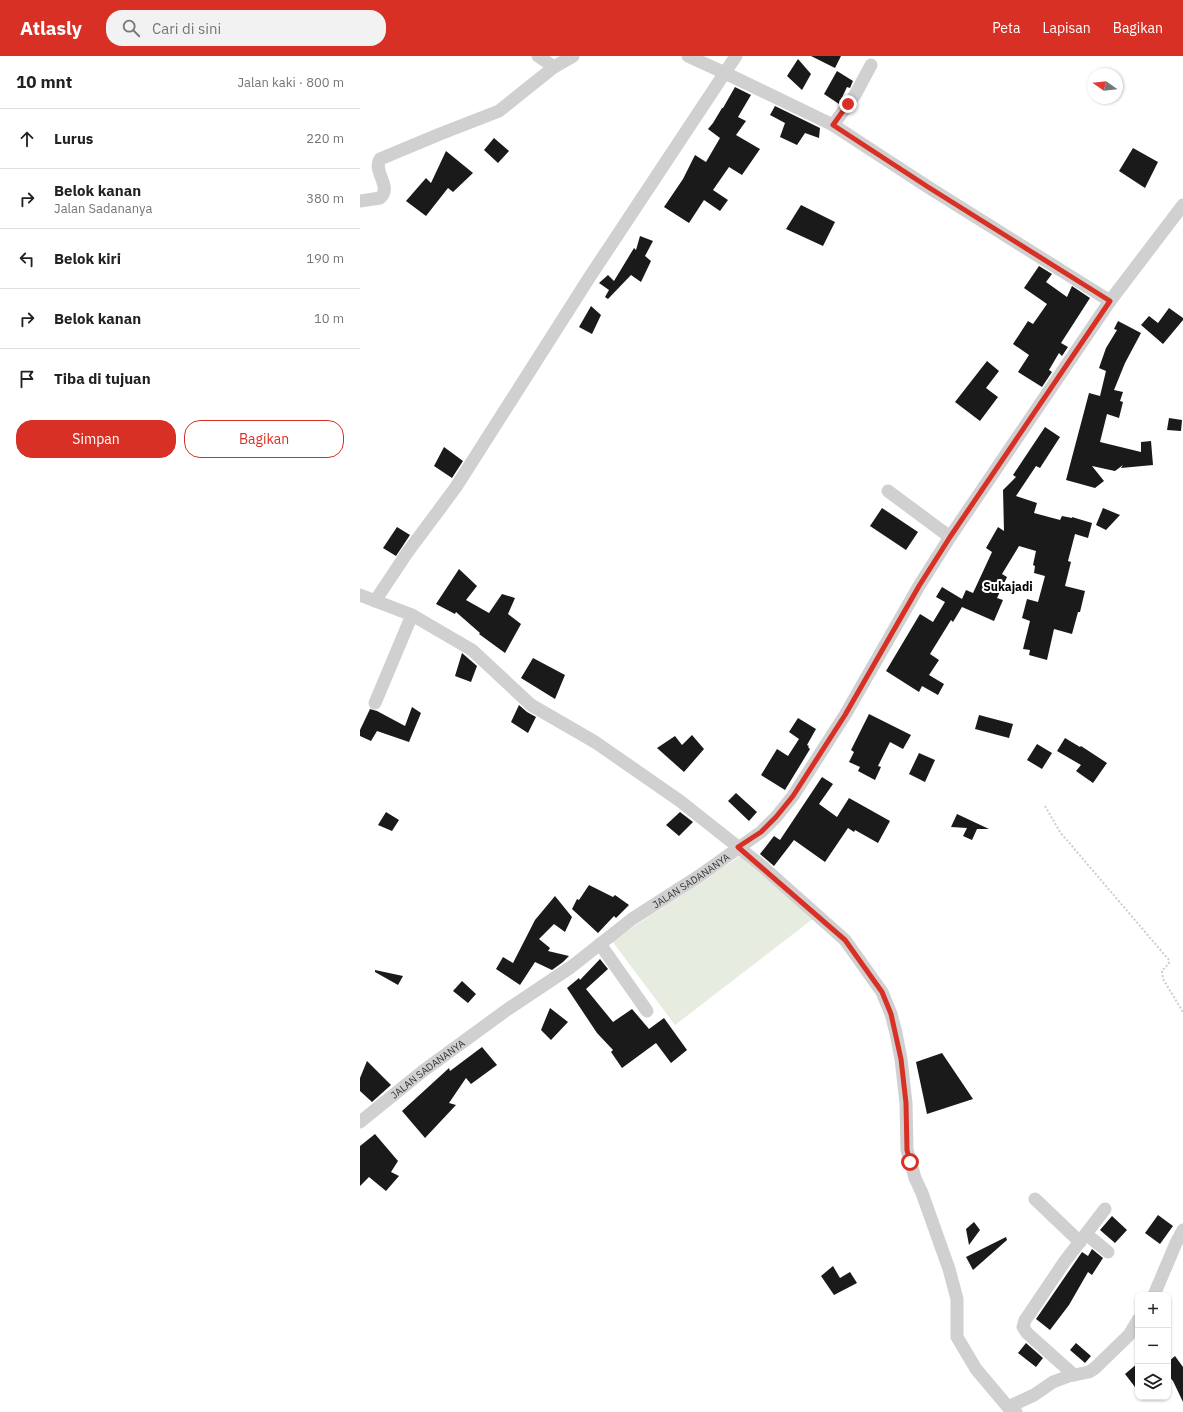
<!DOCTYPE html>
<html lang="id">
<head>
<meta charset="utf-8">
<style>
	:root { --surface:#fff; --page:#f2f2f2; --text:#222; --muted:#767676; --line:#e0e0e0; --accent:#d93025 }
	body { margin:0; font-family:"IBM Plex Sans",sans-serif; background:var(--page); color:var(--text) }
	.controls { position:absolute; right:12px; bottom:12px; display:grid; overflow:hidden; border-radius:8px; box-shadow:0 1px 3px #0004 }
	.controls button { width:36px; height:36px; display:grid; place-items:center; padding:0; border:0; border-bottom:1px solid var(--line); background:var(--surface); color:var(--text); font:20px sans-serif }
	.compass { position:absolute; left:727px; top:12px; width:36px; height:36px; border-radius:50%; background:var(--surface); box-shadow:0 1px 3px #0004; rotate:284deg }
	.stop { position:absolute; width:12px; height:12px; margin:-9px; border:3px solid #d93025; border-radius:50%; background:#fff }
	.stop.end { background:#d93025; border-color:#fff; box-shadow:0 1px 4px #0008 }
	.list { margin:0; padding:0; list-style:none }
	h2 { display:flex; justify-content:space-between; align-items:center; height:52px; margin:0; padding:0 16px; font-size:17px }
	h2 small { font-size:13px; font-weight:400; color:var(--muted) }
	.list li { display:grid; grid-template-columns:26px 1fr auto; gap:12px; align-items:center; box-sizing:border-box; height:60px; padding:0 16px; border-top:1px solid var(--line) }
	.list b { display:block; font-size:15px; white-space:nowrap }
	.list p { margin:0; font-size:13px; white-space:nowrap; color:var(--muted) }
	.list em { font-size:13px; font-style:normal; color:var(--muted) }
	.actions { display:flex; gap:8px; padding:12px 16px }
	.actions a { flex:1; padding:9px 0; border:1px solid var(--accent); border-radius:16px; text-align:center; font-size:14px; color:var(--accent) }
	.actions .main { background:var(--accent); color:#fff }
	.icon { flex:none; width:22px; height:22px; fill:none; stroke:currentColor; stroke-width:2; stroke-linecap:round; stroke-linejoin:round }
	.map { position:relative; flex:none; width:823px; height:1356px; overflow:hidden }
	header { display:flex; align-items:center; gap:24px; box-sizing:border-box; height:56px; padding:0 20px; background:var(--accent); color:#fff }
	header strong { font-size:19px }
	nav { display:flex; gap:22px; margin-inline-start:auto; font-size:14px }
	.search { width:280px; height:36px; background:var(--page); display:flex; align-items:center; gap:10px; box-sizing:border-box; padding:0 14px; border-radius:16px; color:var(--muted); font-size:15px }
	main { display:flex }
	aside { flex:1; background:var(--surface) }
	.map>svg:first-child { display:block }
</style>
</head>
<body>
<header>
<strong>Atlasly</strong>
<div class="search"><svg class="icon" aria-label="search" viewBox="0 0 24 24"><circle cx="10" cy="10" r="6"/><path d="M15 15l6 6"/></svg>Cari di sini</div>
<nav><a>Peta</a><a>Lapisan</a><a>Bagikan</a></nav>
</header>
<main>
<aside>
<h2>10 mnt<small>Jalan kaki · 800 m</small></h2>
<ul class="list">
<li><svg class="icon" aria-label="ahead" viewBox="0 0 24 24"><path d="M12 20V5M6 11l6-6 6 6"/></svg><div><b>Lurus</b></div><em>220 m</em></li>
<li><svg class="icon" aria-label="right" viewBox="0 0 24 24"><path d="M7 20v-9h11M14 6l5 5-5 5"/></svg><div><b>Belok kanan</b><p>Jalan Sadananya</p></div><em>380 m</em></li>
<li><svg class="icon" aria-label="left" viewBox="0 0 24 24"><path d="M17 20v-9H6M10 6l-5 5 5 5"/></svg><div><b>Belok kiri</b></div><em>190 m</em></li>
<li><svg class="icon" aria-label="right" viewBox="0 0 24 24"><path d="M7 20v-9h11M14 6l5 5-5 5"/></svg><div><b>Belok kanan</b></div><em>10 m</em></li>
<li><svg class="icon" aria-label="arrive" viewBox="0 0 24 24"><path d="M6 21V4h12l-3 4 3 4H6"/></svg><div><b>Tiba di tujuan</b></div></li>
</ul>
<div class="actions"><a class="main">Simpan</a><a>Bagikan</a></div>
</aside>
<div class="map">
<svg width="823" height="1356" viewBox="0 0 823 1356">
	<rect width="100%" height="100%" fill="#fff"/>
	<path fill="#e6ecdf" d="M383 798 454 862 315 969 252 885Z"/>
	<path fill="#1a1a1a" d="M451 0H481L475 12Z
		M438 3 451 18 442 34 427 20Z
		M477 15 493 25 490 32 487 31 479 48 464 38Z
		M375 31 391 39 378 61 386 65 376 79 400 93 382 119 369 111 353 134 368 144 360 155 344 144 329 167 304 151 323 123 335 99 346 106 360 82 348 73 353 67 362 52H363Z
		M415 50 460 72 459 82 445 77 437 89 420 81 425 67 410 59Z
		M134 82 149 95 138 107 124 94Z
		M773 92 798 106 785 132 759 115Z
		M86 95 113 117 93 136 88 132 66 160 46 145 66 122 71 127Z
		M441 149 475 166 463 190 426 173Z
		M280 180 293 185 285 200 291 205 281 226 271 219 248 243 245 241 249 234 239 227 248 219 254 225 274 192 276 194Z
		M679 210 692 218 686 226 707 241 712 230 730 242 701 287 708 291 702 300 699 297 689 314 692 316 682 331 658 316 669 299 653 288 668 265 673 268 687 248 664 232Z
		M231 250 241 259 232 278 219 271Z
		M809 252 823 262V264L803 288 781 269 789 260 798 267Z
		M758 265 781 277 765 307 754 334 763 336 760 345 763 346 759 362 747 358 740 386 781 396V386L791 385 793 409 761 412 763 409 755 415 732 410 744 425 735 432 706 424 729 337 740 340 746 315 739 312 746 292 757 274 754 273Z
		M627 305 639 315 626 332 638 341 620 365 595 346Z
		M809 362 822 364 821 375 807 374Z
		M685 371 700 381 680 412 676 410 656 440 677 447 674 457 700 464 702 460 712 462V461L732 467 728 482 715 478 708 505 711 506 705 530 725 535 720 556H718L712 578 694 573 687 604 669 599 670 594 663 593 670 565 662 562 667 543 678 546 685 520 674 517 675 510 673 509 676 495 659 490 642 518 647 521 637 542 643 544 634 565 602 551 593 566 591 564 570 598 579 604 569 619 584 628 578 639 562 630 559 636 526 615 560 558 573 566 585 546 576 541 582 531 602 543 606 534 613 537 632 496 626 492 638 471 644 475 643 434 656 421 653 419Z
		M84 391 103 405 92 422 74 410Z
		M522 452 558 476 546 494 510 470Z
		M743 452 760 459 746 474 736 469Z
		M37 471 50 479 36 500 23 492Z
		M99 513 117 530 106 544 129 557 142 538 155 542 148 558 161 568 145 597 119 578 120 577 96 556 95 558 76 548Z
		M102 597 117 610 111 626 95 620Z
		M173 602 205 619 195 643 161 622Z
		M159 649 167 656 176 661 168 677 151 666Z
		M52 651 61 657 49 686 17 675 11 685 0 680V674L10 653 17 655 45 670Z
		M509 658 551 679 543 693 530 686 518 710 521 711 515 724 498 715 500 711 489 706 494 696 491 694Z
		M619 659 653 668 649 682 615 673Z
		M438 662 456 673 447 689 449 690 448 691 450 693 425 734 401 719 417 693 428 700 439 683 429 676Z
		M332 679 344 693 324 716 297 692 315 680 322 689Z
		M705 682 720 691 721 690 747 707 733 727 716 715 721 709 697 695Z
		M677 688 692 697 682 713 667 704Z
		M559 697 575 704 565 726 549 718Z
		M462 721 473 728 459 748 477 761 489 742 530 765 518 787 495 774 494 776 488 772 465 806 434 784 414 810 400 798 414 780 420 784Z
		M376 737 397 756 389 765 368 745Z
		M26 756 39 764 32 775 18 769Z
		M320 756 333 766 319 780 306 769Z
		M597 758 629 773H617L612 784 603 780 607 772 591 771Z
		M229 829 253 841 255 839 269 849 256 862 254 860 238 877 212 853 217 843 219 844Z
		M195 840 212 861 205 876 194 868 179 883 190 892 188 895 209 900 203 906 192 914 175 906 160 929 136 913 143 901 153 907 175 864Z
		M240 903 248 913 226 933 253 966 272 953 289 973 304 962 327 994 311 1007 296 987 262 1012 251 996 253 994 237 977 207 932 219 922 220 924Z
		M15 914 43 920 38 929 15 916Z
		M102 925 116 938 108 947 93 935Z
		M190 952 208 966 191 984 181 974Z
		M122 991 137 1009 111 1028 106 1022 89 1047 96 1049 65 1082 42 1055 89 1012 90 1015Z
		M582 997 613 1043 567 1058 556 1006Z
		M7 1005 31 1029 12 1046 0 1035V1022Z
		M15 1078 38 1105 31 1116 39 1120 26 1135 9 1121 0 1130V1090Z
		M798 1159 813 1170 800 1188 785 1177Z
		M752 1160 767 1174 755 1187 740 1174Z
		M614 1166 620 1174 609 1189 606 1173Z
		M646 1181 647 1184 613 1214 606 1201Z
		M732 1193 743 1202 732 1219 728 1216 709 1249 690 1274 676 1263 722 1196 728 1200Z
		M473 1210 480 1222 490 1216 497 1227 474 1239 461 1220Z
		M666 1287 683 1302 676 1311 658 1297Z
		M716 1287 731 1300 725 1307 710 1294Z
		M815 1300 823 1311V1346L813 1325 808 1319V1306Z
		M778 1307V1335L765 1318Z"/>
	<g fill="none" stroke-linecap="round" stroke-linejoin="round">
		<path stroke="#cdcdcd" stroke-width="2" stroke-dasharray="2 2" stroke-linecap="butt" d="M685 750 700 776 809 904V907L802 915 803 923 823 956"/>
		<g stroke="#d0d0d0" stroke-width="13">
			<path d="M178 0 194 11"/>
			<path d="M328 0 365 17 473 69 568 131 750 245"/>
			<path d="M473 69 495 39 511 9"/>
			<path d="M0 145 20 142C33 131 12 115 20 103L80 78 139 55 194 11 213 0"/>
			<path d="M528 435 590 481"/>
			<path d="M0 539 52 559 112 594 171 649 235 686 320 745 402 810 485 884 522 936 531 958 536 977 541 1003 546 1047 547 1094 555 1122 562 1137 589 1213 597 1243V1281L616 1313 648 1351 656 1356"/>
			<path d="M15 545 47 497 96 431 229 222 376 0"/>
			<path d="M15 647 52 559"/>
			<path d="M240 888 287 955"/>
			<path id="s1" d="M0 1066 63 1015 148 953 211 911 272 863 339 820 401 776 416 761 433 740 485 659 559 530 590 481 750 245 823 149"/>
			<path d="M675 1143 720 1186"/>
			<path d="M726 1178 748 1196"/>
			<path d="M794 1239 816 1187 823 1174"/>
			<path d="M714 1319 667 1277 663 1271 665 1264 670 1257 705 1205 745 1153"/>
			<path d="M648 1351 674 1339 693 1326 709 1320 729 1316 735 1312 769 1279 778 1264"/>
		</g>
	</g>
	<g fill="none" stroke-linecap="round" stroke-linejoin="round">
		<path stroke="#d93025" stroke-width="5" d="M488 48 473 69 568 131 750 245 590 481 559 530 485 659 433 740 416 761 401 776 378 791 485 884 522 936 531 958 541 1003 546 1047 547 1094 550 1106"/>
	</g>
	<g text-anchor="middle" stroke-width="4" stroke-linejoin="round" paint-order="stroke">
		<g font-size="10" fill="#333" stroke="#fff">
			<text dy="4" stroke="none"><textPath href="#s1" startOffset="410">JALAN SADANANYA</textPath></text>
			<text dy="4" stroke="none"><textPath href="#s1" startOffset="86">JALAN SADANANYA</textPath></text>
		</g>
		<g font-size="12" font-weight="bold" fill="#000" stroke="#fff">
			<text x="648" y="535">Sukajadi</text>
		</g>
	</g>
</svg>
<div class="controls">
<button>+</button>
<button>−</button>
<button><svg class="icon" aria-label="layers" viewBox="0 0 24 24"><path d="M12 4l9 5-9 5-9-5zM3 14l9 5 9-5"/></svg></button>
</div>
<svg class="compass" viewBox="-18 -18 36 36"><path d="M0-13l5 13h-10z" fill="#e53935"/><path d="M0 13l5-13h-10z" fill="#767676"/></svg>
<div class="stop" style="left:550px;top:1106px"></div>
<div class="stop end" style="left:488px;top:48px"></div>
</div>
</main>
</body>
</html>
